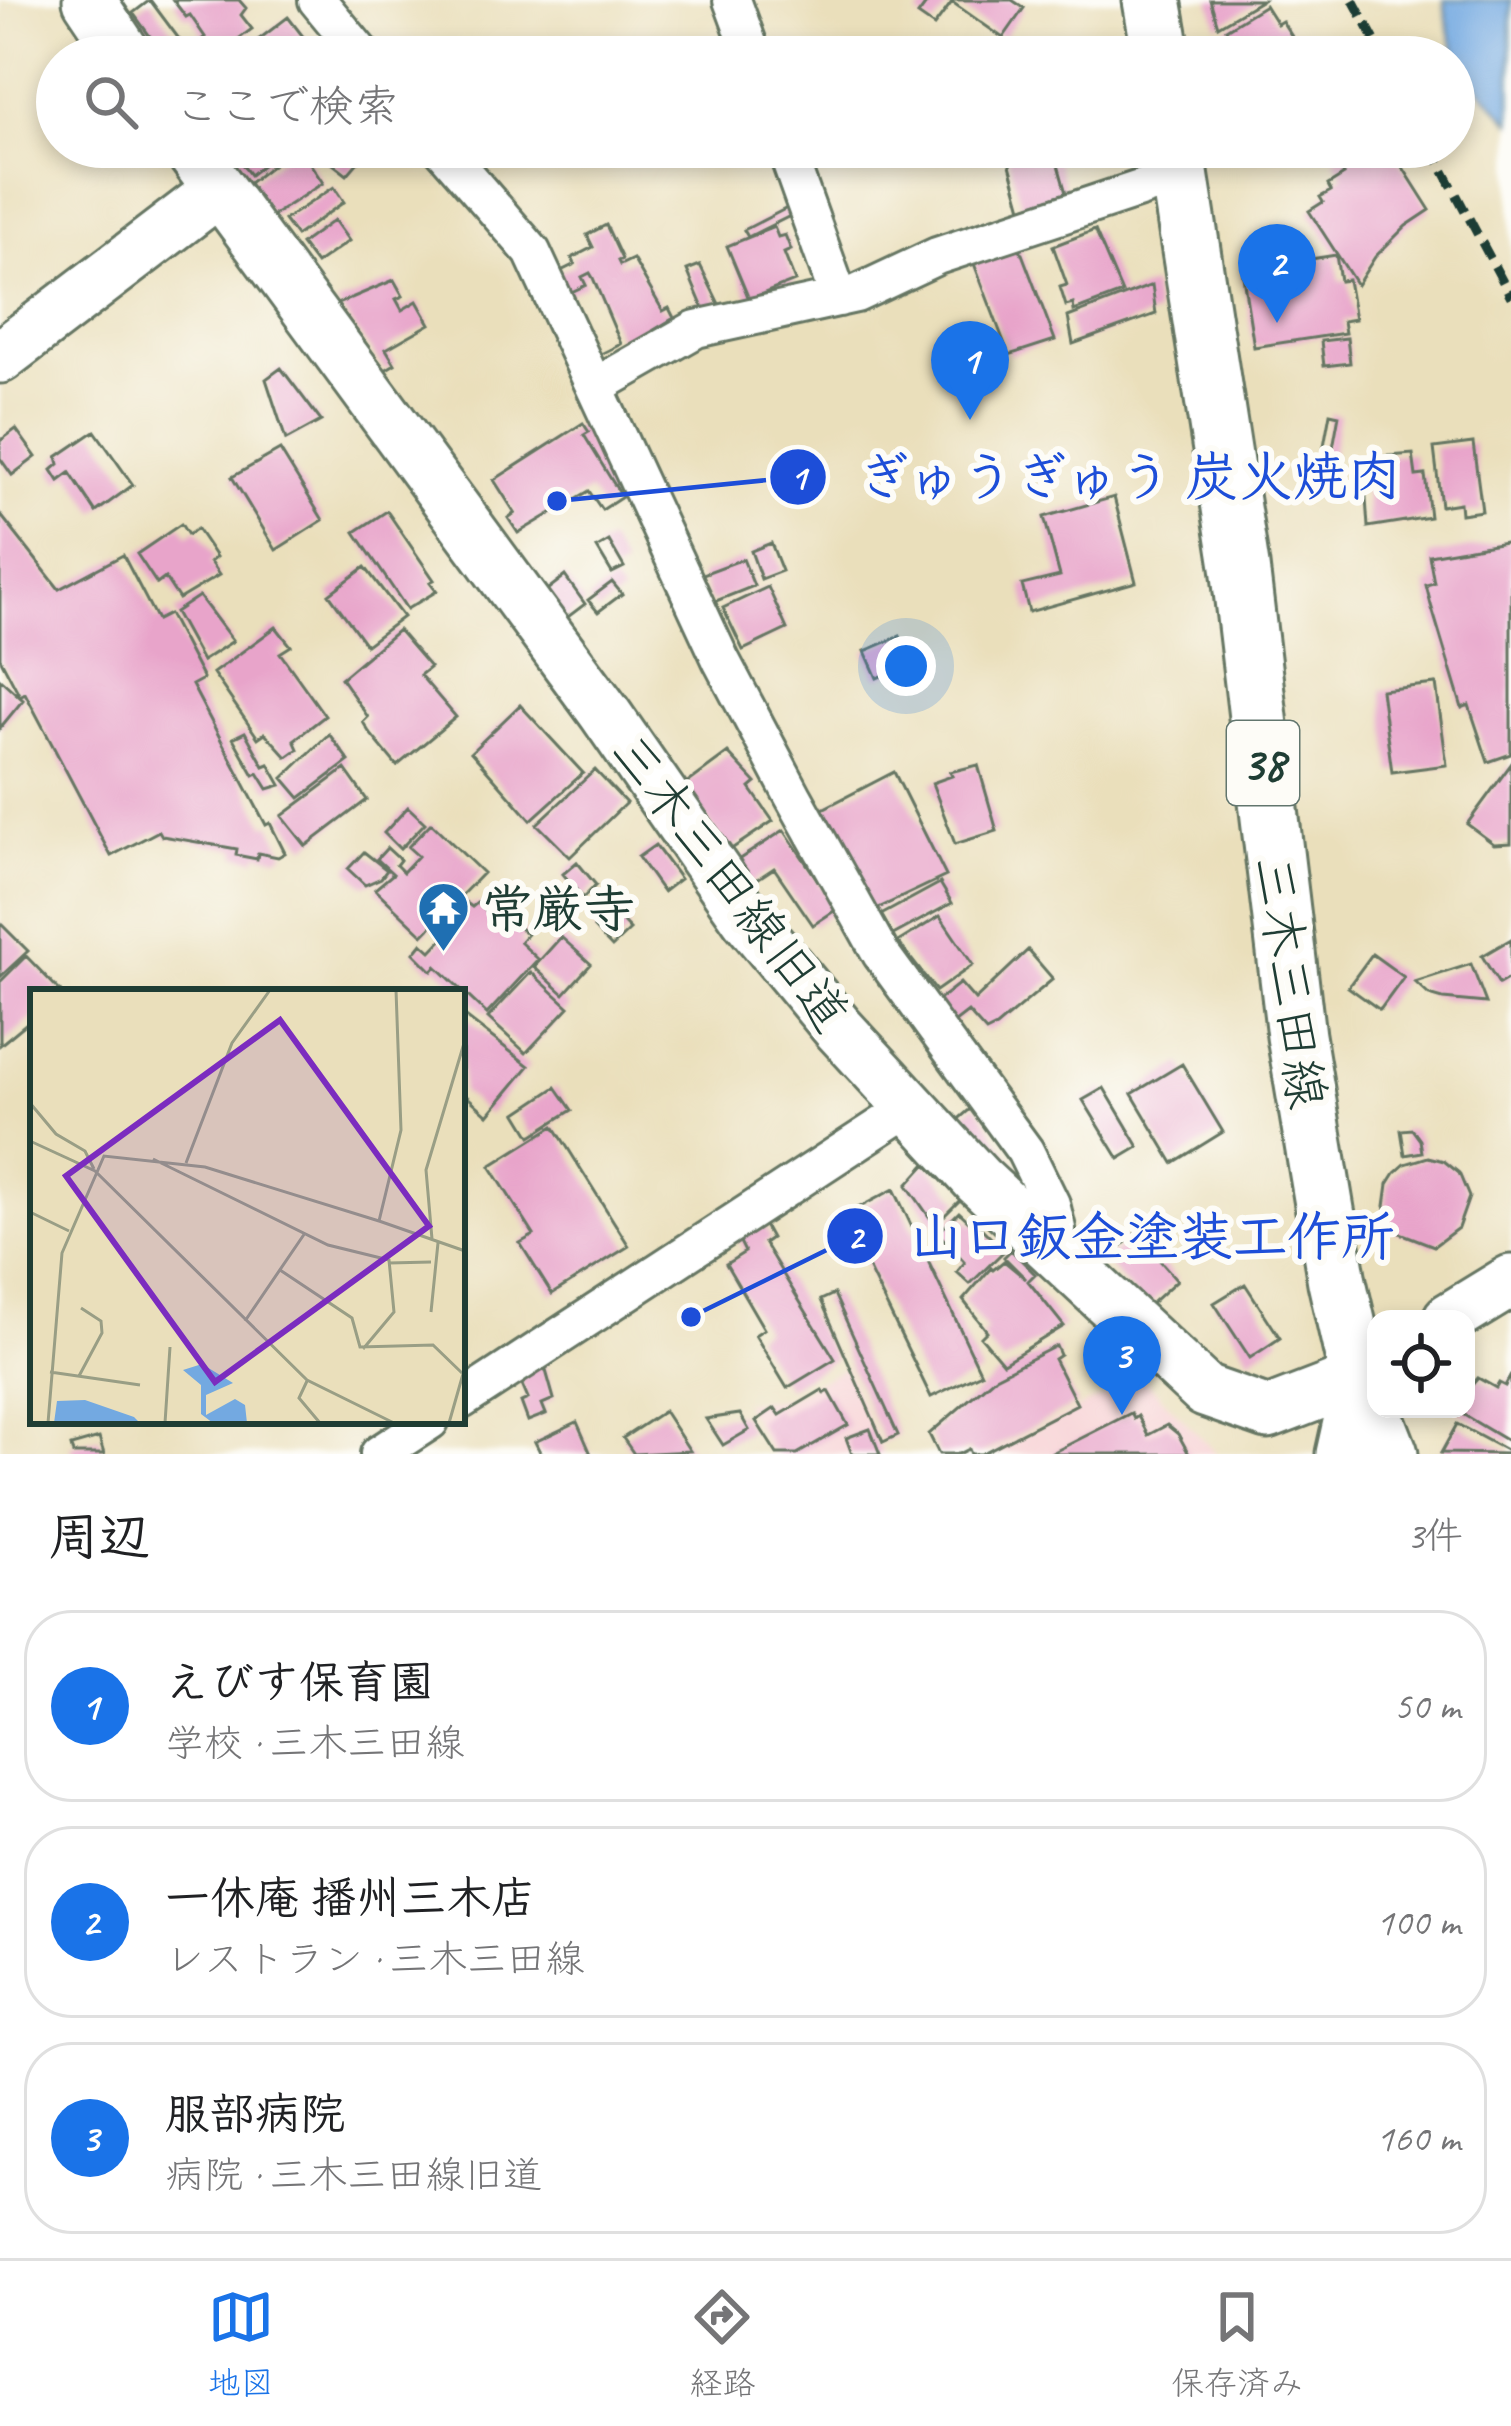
<!DOCTYPE html>
<html lang="ja">
<head>
<meta charset="utf-8">
<style>
	:root { --surface:#fff; --page:#f2f2f2; --text:#202124; --muted:#757577; --line:#e0e0e0; --accent:#1a73e8 }
	body { margin:0; font-family:Caveat,"Klee One",sans-serif; background:var(--page); color:var(--text) }
	.controls { position:absolute; right:36px; bottom:36px; display:grid; overflow:hidden; border-radius:24px; box-shadow:0 6px 18px #0003 }
	.controls button { width:108px; height:108px; display:grid; place-items:center; padding:0; border:0; border-bottom:3px solid var(--line); background:var(--surface); color:var(--text); font:60px sans-serif }
	.you { position:absolute; left:906px; top:666px; width:42px; height:42px; margin:-30px; border:9px solid #fff; border-radius:50%; background:#1a73e8; box-shadow:0 0 0 18px #1a73e833 }
	.badge { display:grid; place-items:center; width:78px; height:78px; border-radius:50%; background:var(--accent); color:#fff; font-size:39px; font-weight:700 }
	.pin { position:absolute; translate:-50% -99px; filter:drop-shadow(0 3px 6px #0008) }
	.pin::after { content:''; position:absolute; top:63px; width:42px; height:36px; background:inherit; clip-path:polygon(0 0,100% 0,50% 100%) }
	.list { margin:0; padding:0; list-style:none }
	h2 { display:flex; justify-content:space-between; align-items:center; height:156px; margin:0; padding:0 48px; font-size:51px }
	h2 small { font-size:39px; font-weight:400; color:var(--muted) }
	.list li { display:grid; grid-template-columns:78px 1fr auto; gap:36px; align-items:center; box-sizing:border-box; height:192px; margin:0 24px 24px; padding:0 24px; border:3px solid var(--line); border-radius:48px }
	.list b { display:block; font-size:45px; white-space:nowrap }
	.list p { margin:0; font-size:39px; white-space:nowrap; color:var(--muted) }
	.list em { font-size:39px; font-style:normal; color:var(--muted) }
	.icon { flex:none; width:66px; height:66px; fill:none; stroke:currentColor; stroke-width:2; stroke-linecap:round; stroke-linejoin:round }
	.map { position:relative; flex:none; width:1511px; height:1454px; overflow:hidden }
	.search { position:absolute; background:var(--surface); box-shadow:0 6px 18px #0003; left:36px; right:36px; top:36px; height:132px; display:flex; align-items:center; gap:30px; box-sizing:border-box; padding:0 42px; border-radius:66px; color:var(--muted); font-size:45px }
	.sheet { height:804px; background:var(--surface) }
	nav { display:flex; justify-content:space-around; align-items:center; box-sizing:border-box; height:168px; border-top:3px solid var(--line); background:var(--surface); font-size:33px; color:var(--muted) }
	nav a { display:grid; justify-items:center; gap:6px }
	nav .on { color:var(--accent) }
	.map>svg:first-child { display:block }
</style>
</head>
<body>
<div class="map">
<svg width="1511" height="1454" viewBox="0 0 1511 1454">
	<rect width="100%" height="100%" fill="#fdfcf7"/>
	<filter id="ink" filterUnits="userSpaceOnUse"><feTurbulence type="fractalNoise" baseFrequency=".00833" numOctaves="2"/><feDisplacementMap in="SourceGraphic" scale="24" xChannelSelector="R" yChannelSelector="G"/><feConvolveMatrix kernelMatrix="1 2 1 2 8 2 1 2 1" color-interpolation-filters="sRGB"/></filter>
	<filter id="wash" filterUnits="userSpaceOnUse"><feTurbulence type="fractalNoise" baseFrequency=".004" numOctaves="4" result="noise"/><feDisplacementMap in="SourceGraphic" scale="48" xChannelSelector="R" yChannelSelector="G"/><feGaussianBlur stdDeviation="2.7" result="paint"/><feColorMatrix in="noise" values="0 0 0 0 0 0 0 0 0 0 0 0 0 0 0 0 0 1.4 0 .05"/><feComposite in="paint" operator="in"/></filter>
	<g filter="url(#wash)">
		<rect width="100%" height="100%" fill="#eadfbb"/>
		<path fill="#f7cfd3" d="M845 1367 883 1454H771L743 1402 788 1398Z
			M1142 1377 1217 1454H987Z"/>
		<path fill="#73a9e1" stroke="#49738a" stroke-width="3" d="M1444 0H1511V122C1467 76 1452 65 1444 0Z"/>
		<g id="blocks">
			<path fill="#e8a4ca" d="M150 0 188 51 205 37 190 15 186 17 173 0H239L246 8 241 15 252 29 214 57H165L133 13Z
				M929 0H1012L1024 8 1003 38 952 2 934 26 918 15Z
				M1210 0H1262L1218 26Z
				M1265 5 1277 24 1282 21 1305 57H1242L1226 29Z
				M288 17 318 56 326 50 332 57H264L269 53 258 40Z
				M229 147H299L323 183 272 216 249 183 289 152 286 147 250 175Z
				M332 147H371L347 175 324 157Z
				M1005 147H1053L1066 193 1022 208Z
				M1343 147H1390L1430 210 1406 226 1375 257 1357 285 1309 211 1323 202 1320 197 1331 191 1328 185 1344 175 1334 160 1346 152Z
				M334 187 344 202 296 236 284 220Z
				M789 207 792 215 748 237 744 230Z
				M334 220 349 241 316 264 301 244Z
				M606 225 622 259 618 261 620 265 633 259 663 311 669 308 674 318 654 330 659 340 605 371 597 356 621 344 593 278 590 273 582 277 586 285 565 295 555 274 575 264 572 258 593 247 587 235Z
				M774 227 778 237 785 235 791 250 784 253 795 281 749 299 727 246Z
				M1095 230 1122 293 1074 311 1073 304 1066 306 1060 287 1067 285 1053 246Z
				M1019 246 1055 340 1009 355 973 261Z
				M1336 255 1340 281 1348 280 1355 319 1343 321 1345 333 1254 347 1242 270Z
				M700 265 721 308 706 315 687 270Z
				M394 280 403 296 396 299 402 310 417 301 430 324 386 349 395 364 385 370 337 304Z
				M1152 285 1156 314 1073 344 1068 317Z
				M1347 338 1350 363 1324 366 1321 341Z
				M281 368 321 421 286 440 266 379Z
				M1330 413 1339 415 1330 464 1321 462Z
				M583 423 589 432 584 435 622 497 602 510 589 491 518 533 508 518 515 513 494 480Z
				M16 429 36 457 12 475 0 458V441Z
				M95 431 133 485 96 512 70 473 59 481 52 470 59 464 57 457Z
				M1473 443 1482 511 1461 514 1460 503 1441 506 1434 448Z
				M280 450 323 520 276 550 232 477Z
				M1413 454 1416 476 1425 475 1430 517 1368 527 1365 484 1378 480 1377 457Z
				M1114 497 1136 582 1029 612 1022 585 1060 576 1044 517Z
				M387 511 434 580 430 582 437 591 407 609 355 532Z
				M0 514 59 589 123 555 157 620 169 614 203 679 192 685 266 825 270 823 285 853 278 857 258 853 257 859 236 855 237 849 162 836 159 831 111 856 25 693 20 696 0 658Z
				M181 524 188 535 197 529 216 557 210 562 219 575 179 599 165 578 157 584 137 554Z
				M609 541 624 567 612 573 597 548Z
				M1511 541V754L1488 762 1469 705 1462 708 1431 605 1426 585 1434 583 1429 555Z
				M771 543 782 571 761 579 751 551Z
				M743 559 754 586 711 603 700 575Z
				M365 567 403 617 366 645 329 594Z
				M565 576 585 604 560 623 539 596Z
				M612 582 622 594 598 612 588 600Z
				M768 587 787 629 743 650 723 608Z
				M199 596 233 641 202 661 175 612Z
				M276 627 291 646 280 653 325 716 294 740 298 749 287 757 265 733 258 738 213 673Z
				M398 630 430 667 420 675 456 717 397 766 369 732 363 722 368 717 341 678Z
				M900 636 911 663 877 678 865 651Z
				M0 679 23 700 0 728Z
				M1436 684 1447 765 1392 772 1381 690Z
				M520 705 583 773 531 820 471 752Z
				M245 732 264 766 269 764 281 785 268 789 258 773 254 775 233 738Z
				M329 734 349 761 300 798 283 778Z
				M728 753 756 783 750 788 773 821 730 850 682 787Z
				M1511 764V843L1494 844 1467 824Z
				M978 765 997 831 955 844 932 783 952 776 950 772Z
				M345 769 367 800 306 846 282 816Z
				M595 770 626 803 570 857 537 824Z
				M894 772 946 876 868 913 817 812Z
				M408 807 425 823 400 849 384 833Z
				M431 823 483 873 423 935 375 889 393 874 377 859 387 848 400 860 396 865 403 872 418 856 408 847Z
				M784 830 837 909 813 925 774 868 750 884 735 862Z
				M655 845 680 879 663 892 638 857Z
				M364 852 387 870 381 878 365 885 348 869Z
				M577 862 596 885 583 898 563 874Z
				M940 883 952 903 893 935 881 915Z
				M461 899 472 907 477 903 494 918 503 913 527 934 520 942 538 959 487 1014 436 966 432 971 414 953 422 943 431 951 453 928 444 919Z
				M612 911 630 930 612 947 594 928Z
				M940 916 973 965 936 991 898 942Z
				M0 923 28 951 0 977Z
				M561 937 591 964 564 994 534 967Z
				M1511 939V977L1499 984 1482 956Z
				M1028 950 1053 979 996 1027 986 1032 968 1012 950 1026 932 1005 960 983 975 1000Z
				M1372 954 1404 977 1380 1010 1348 987Z
				M26 956 61 992H33V1018L0 1045V982Z
				M1471 964 1486 1003 1443 999 1429 995 1415 982Z
				M531 972 569 1007 526 1053 488 1018Z
				M462 1014 529 1066 488 1115 462 1092Z
				M1182 1064 1223 1132 1173 1163 1132 1094Z
				M556 1087 572 1110 531 1136 517 1113Z
				M1104 1088 1139 1147 1119 1159 1083 1100Z
				M976 1104 1020 1173 1012 1180 955 1122Z
				M554 1126 629 1246 552 1294 520 1243 534 1235 490 1166Z
				M1412 1129 1420 1140 1422 1152 1405 1155 1401 1130Z
				M1428 1157 1444 1161 1459 1173 1469 1197 1458 1228 1434 1246 1395 1231 1385 1206 1388 1184 1395 1173 1405 1164Z
				M926 1164 960 1200 935 1225 907 1185Z
				M894 1189 981 1373 931 1397 843 1216Z
				M959 1212 972 1224 975 1222 1004 1251 970 1284 957 1272 965 1262 938 1233Z
				M761 1220 771 1238 764 1243 835 1359 787 1388 755 1335 764 1329 726 1264 745 1252 738 1238Z
				M1136 1233 1177 1280 1146 1308 1105 1261Z
				M1011 1250 1035 1274 1028 1281 1064 1326 1003 1363 981 1337 987 1331 963 1300 991 1268 993 1270 1004 1261 1026 1279 1004 1257Z
				M1245 1284 1280 1338 1250 1358 1214 1303Z
				M834 1294 898 1435 883 1442 821 1300Z
				M1056 1346 1060 1355 1054 1359 1077 1404 981 1454H971L969 1449 959 1454H939L929 1434 995 1377Z
				M543 1360 554 1399 542 1404 546 1414 528 1421 521 1402 528 1399 516 1371Z
				M1511 1375V1443L1454 1409H1466V1392L1478 1378 1496 1388 1499 1383 1505 1386Z
				M822 1390 824 1394 829 1391 848 1425 797 1454H777L756 1421 775 1408 780 1415Z
				M664 1411 690 1451 634 1454 623 1438Z
				M1131 1413 1134 1419 1138 1416 1148 1435 1167 1425 1178 1434 1189 1454H1050Z
				M740 1414 749 1430 723 1445 706 1419Z
				M577 1422 591 1454H541L535 1442Z
				M1457 1424 1511 1453V1454L1441 1453Z
				M870 1429 880 1454H852L846 1438Z
				M99 1438 104 1454H73L71 1446Z"/>
		</g>
	</g>
	<g filter="url(#ink)">
		<use href="#blocks" fill-opacity="0" stroke="#667663" stroke-width="3"/>
		<g fill="none" stroke-linecap="round" stroke-linejoin="round">
			<defs>
				<path id="street" d="M317 0 364 57
					M732 0 753 57
					M441 147 532 252 721 660 793 796 881 954 1025 1151 1051 1204 1057 1229 1044 1244
					M785 147 839 298
					M596 386 696 329 856 294 937 256 1179 176
					M462 1400 909 1108
					M379 1454 430 1421"/>
				<path id="secondary" d="M89 0 127 57
					M188 147 604 712 747 918 838 1028 978 1180 1205 1391 1268 1413 1359 1378 1376 1367
					M0 357 218 191
					M1449 1319 1511 1281
					M1342 1454 1359 1378"/>
				<path id="primary" d="M1152 0 1162 57
					M1175 147 1240 566 1296 1036 1337 1282 1359 1378 1389 1454"/>
			</defs>
			<use href="#street" stroke="#667663" stroke-width="42"/>
			<use href="#secondary" stroke="#667663" stroke-width="57"/>
			<use href="#primary" stroke="#667663" stroke-width="63"/>
			<use href="#street" stroke="#fff" stroke-width="36"/>
			<use href="#secondary" stroke="#fff" stroke-width="51"/>
			<use href="#primary" stroke="#fff" stroke-width="57"/>
			<path stroke="#1f3d34" stroke-width="9" stroke-dasharray="18 9" stroke-linecap="butt" d="M1353 0 1384 57
				M1431 147 1511 297"/>
		</g>
	</g>
	<defs>
		<symbol id="temple-pin" viewBox="-11 -11 22 30"><path d="M0 17L-7.5 6A9.5 9.5 0 1 1 7.5 6Z" fill="#1f6fb2" stroke="#fdfcf7"/><path d="M0-6L5-2H3V0L6.5 2.5H4V6H1.5V3h-3V6H-4V2.5H-6.5L-3 0V-2H-5Z" fill="#fff"/></symbol>
	</defs>
	<g fill-rule="evenodd">
		<use href="#temple-pin" x="414" y="878" width="59" height="81"/>
	</g>
	<g text-anchor="middle" stroke-width="12" stroke-linejoin="round" paint-order="stroke">
		<rect fill="#fdfcf7" stroke="#62766e" stroke-width="3" x="1227" y="721" width="72" height="84" rx="9"/>
		<g font-size="48" font-weight="bold" fill="#1f3d34">
			<text x="1263" y="780">38</text>
		</g>
		<g font-size="51" fill="#1f3d34" stroke="#fdfcf7">
			<text transform="translate(731 882) rotate(53)" y="18">三木三田線旧道</text>
			<text transform="translate(1291 982) rotate(82)" y="18">三木三田線</text>
		</g>
		<g font-size="51" font-weight="bold" fill="#1f3d34" stroke="#fdfcf7" text-anchor="start">
			<text x="482" y="926">常厳寺</text>
		</g>
	</g>
	<g transform="translate(30 989)">
		<rect width="435" height="435" fill="#eadfbb"/>
		<path d="M172 375 203 394 176 406V426L205 410 215 416 217 434H183L171 425V396L153 381ZM55 411 104 428 110 434H24L27 412Z" fill="#73a9e1"/>
		<path fill="none" stroke="#999e85" stroke-width="3" d="M366 1 371 141 349 232 435 262M0 114 26 145 55 162 64 180M0 152 65 182 277 391 364 434M123 170 298 256 359 271 364 323 333 360M156 174 202 54 240 1M0 223 39 242M402 250 396 181 435 51M359 274 401 273M250 281 322 329 330 358 403 356 432 384M401 323 408 254M215 332 275 244M20 383 110 396M49 387 72 344 71 332 51 319M277 392 269 409 290 434M18 434 32 264 74 167 175 178 349 232M135 434 140 358M419 434 435 378"/>
		<path fill="#7b2cbf" fill-opacity="0.15" stroke="#7b2cbf" stroke-width="6" d="M250 31 399 237 185 393 36 187Z"/>
		<rect width="435" height="435" fill="none" stroke="#1f3d34" stroke-width="6"/>
	</g>
	<path fill="none" stroke="#1d4ed8" stroke-width="4.5" d="M557 501L798 477M691 1317L855 1236"/>
	<g fill="#1d4ed8" stroke="#fdfcf7" stroke-width="4.5">
		<circle cx="557" cy="501" r="12"/>
		<circle cx="691" cy="1317" r="12"/>
		<circle cx="798" cy="477" r="30"/>
		<circle cx="855" cy="1236" r="30"/>
	</g>
	<g font-size="36" text-anchor="middle" font-weight="bold" fill="#fff">
		<text x="798" y="489">1</text>
		<text x="855" y="1249">2</text>
	</g>
	<g font-size="54" text-anchor="middle" font-weight="bold" fill="#1d4ed8" stroke="#fdfcf7" stroke-width="12" stroke-linejoin="round" paint-order="stroke">
		<text x="1129" y="495">ぎゅうぎゅう 炭火焼肉</text>
		<text x="1152" y="1255">山口鈑金塗装工作所</text>
	</g>
</svg>
<div class="controls">
<button><svg class="icon" aria-label="locate" viewBox="0 0 24 24"><circle cx="12" cy="12" r="6"/><path d="M12 2v4M12 18v4M2 12h4M18 12h4"/></svg></button>
</div>
<div class="you"></div>
<div class="pin badge" style="left:970px;top:420px">1</div>
<div class="pin badge" style="left:1277px;top:323px">2</div>
<div class="pin badge" style="left:1122px;top:1415px">3</div>
<div class="search"><svg class="icon" aria-label="search" viewBox="0 0 24 24"><circle cx="10" cy="10" r="6"/><path d="M15 15l6 6"/></svg>ここで検索</div>
</div>
<section class="sheet">
<h2>周辺<small>3件</small></h2>
<ul class="list">
<li><span class="badge">1</span><div><b>えびす保育園</b><p>学校 · 三木三田線</p></div><em>50 m</em></li>
<li><span class="badge">2</span><div><b>一休庵 播州三木店</b><p>レストラン · 三木三田線</p></div><em>100 m</em></li>
<li><span class="badge">3</span><div><b>服部病院</b><p>病院 · 三木三田線旧道</p></div><em>160 m</em></li>
</ul>
</section>
<nav>
<a class="on"><svg class="icon" aria-label="map" viewBox="0 0 24 24"><path d="M3 6l6-2 6 2 6-2v14l-6 2-6-2-6 2zM9 4v14M15 6v14"/></svg>地図</a>
<a><svg class="icon" aria-label="directions" viewBox="0 0 24 24"><path d="M12 3l9 9-9 9-9-9zM9 14v-3h6M13 9l2 2-2 2"/></svg>経路</a>
<a><svg class="icon" aria-label="saved" viewBox="0 0 24 24"><path d="M7 4h10v16l-5-4-5 4z"/></svg>保存済み</a>
</nav>
</body>
</html>
